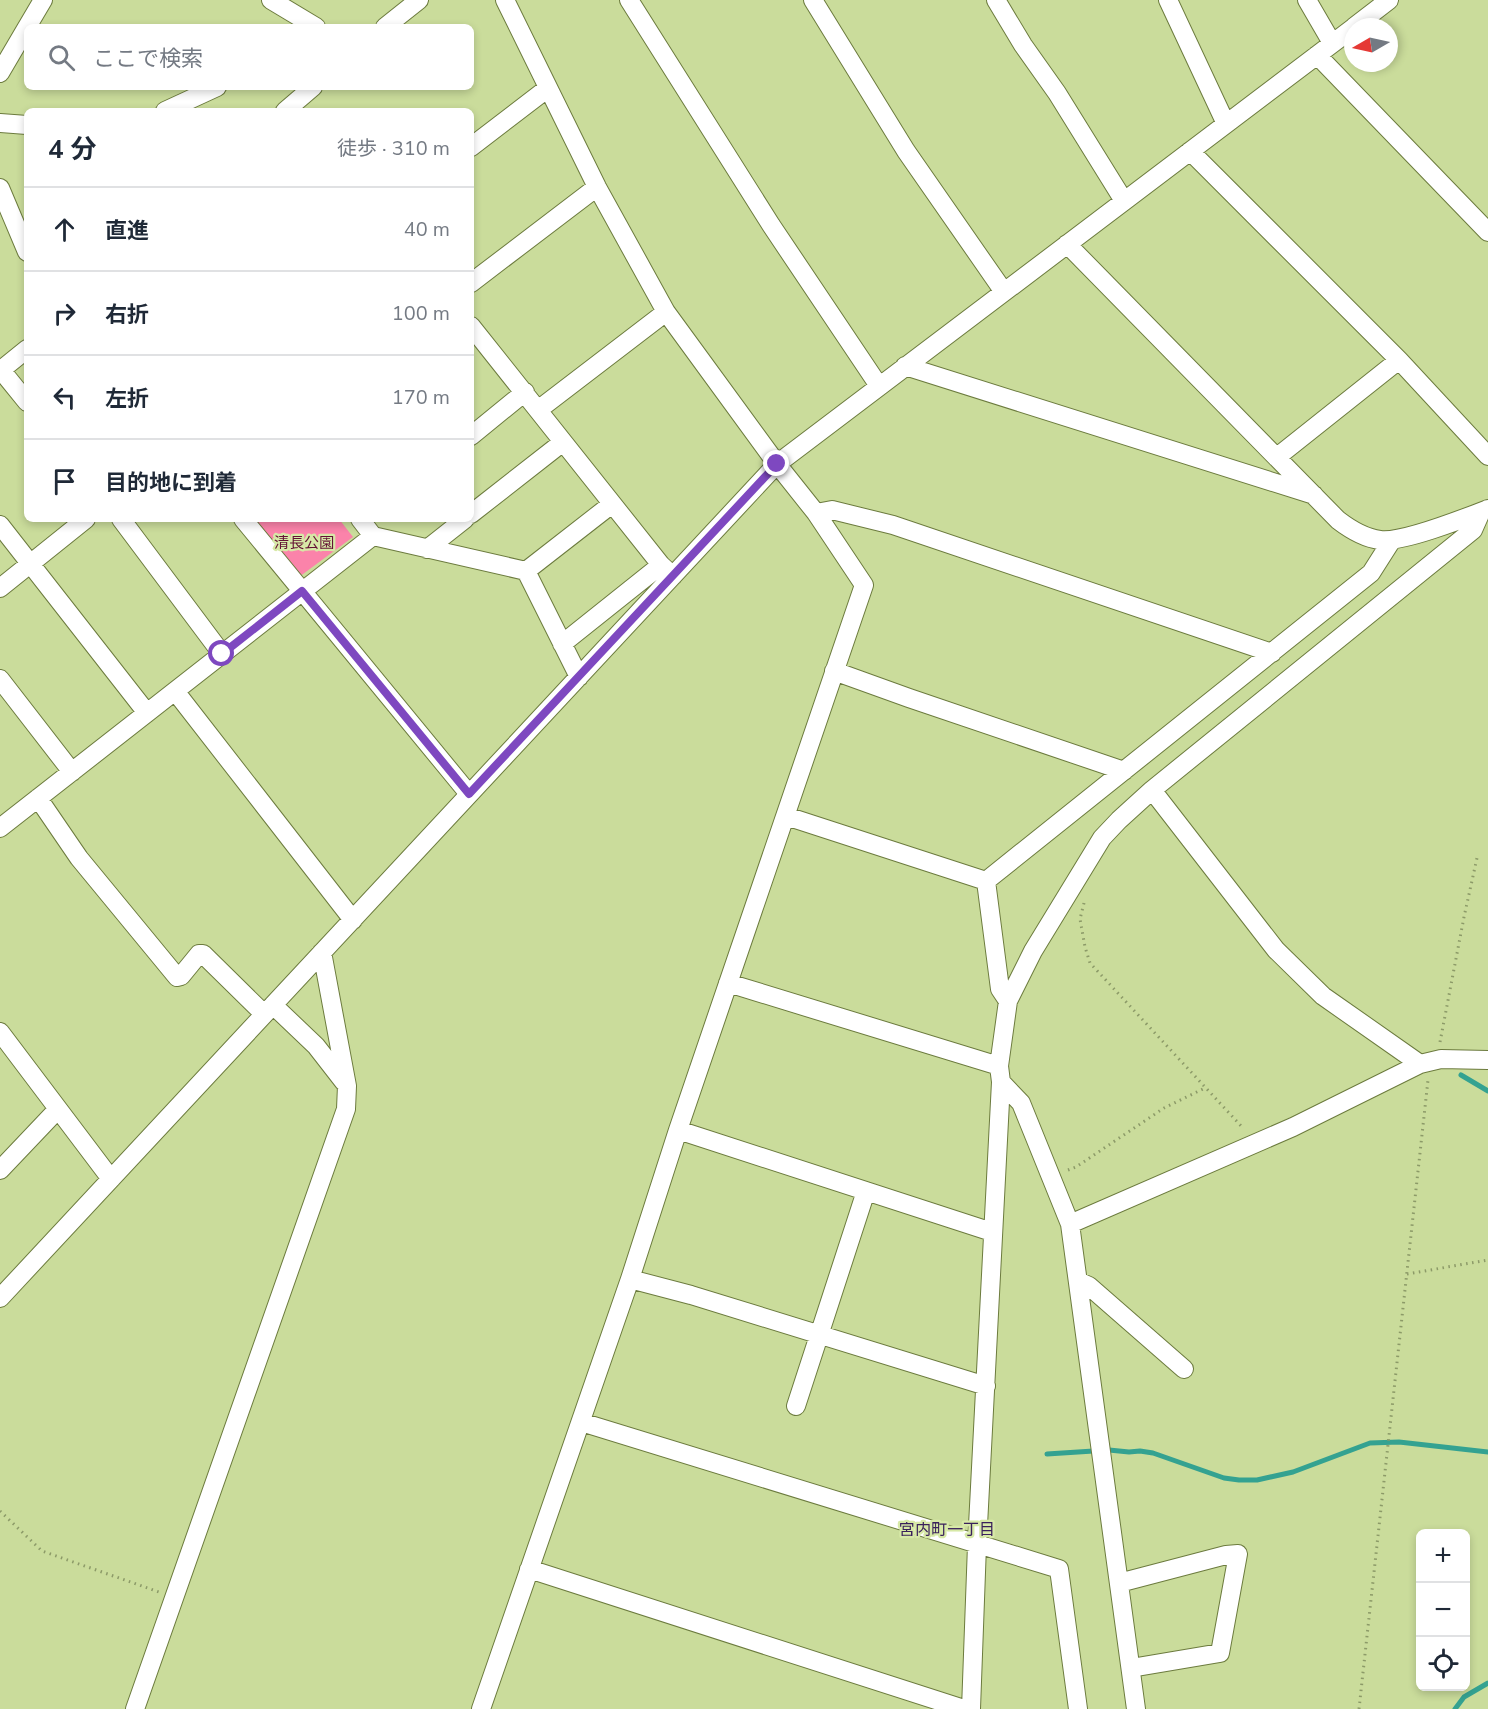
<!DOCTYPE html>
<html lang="ja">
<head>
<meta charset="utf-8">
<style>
	:root { --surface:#fff; --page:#f6f6f7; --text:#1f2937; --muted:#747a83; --line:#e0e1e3 }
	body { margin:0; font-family:"Nunito Sans","Noto Sans JP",sans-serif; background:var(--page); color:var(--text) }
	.controls { position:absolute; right:18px; bottom:18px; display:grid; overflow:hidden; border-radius:9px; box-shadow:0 3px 9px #0003 }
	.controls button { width:54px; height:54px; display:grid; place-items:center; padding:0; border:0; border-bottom:2px solid var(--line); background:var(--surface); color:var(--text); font:30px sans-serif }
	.compass { position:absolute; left:1344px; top:18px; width:54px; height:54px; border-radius:50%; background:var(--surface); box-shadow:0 3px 9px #0003; rotate:261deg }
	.stop { position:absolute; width:18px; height:18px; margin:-14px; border:4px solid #7e48c0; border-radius:50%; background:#fff }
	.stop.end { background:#7e48c0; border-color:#fff; box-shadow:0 2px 6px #0008 }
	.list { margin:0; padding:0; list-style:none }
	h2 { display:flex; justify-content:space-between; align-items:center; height:78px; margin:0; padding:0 24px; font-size:26px }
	h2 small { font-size:20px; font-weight:400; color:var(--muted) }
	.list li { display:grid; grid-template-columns:39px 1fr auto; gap:18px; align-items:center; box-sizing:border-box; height:84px; padding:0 24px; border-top:2px solid var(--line) }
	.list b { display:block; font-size:22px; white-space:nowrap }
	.list em { font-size:20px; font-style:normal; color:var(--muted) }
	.icon { flex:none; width:33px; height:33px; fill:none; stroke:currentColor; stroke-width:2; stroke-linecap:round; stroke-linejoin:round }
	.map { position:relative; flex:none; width:1488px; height:1709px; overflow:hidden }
	.search { position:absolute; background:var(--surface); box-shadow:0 3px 9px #0003; left:24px; top:24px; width:450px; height:66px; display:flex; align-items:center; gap:15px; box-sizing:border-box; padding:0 21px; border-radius:9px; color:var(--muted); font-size:22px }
	.panel { position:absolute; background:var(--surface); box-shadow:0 3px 9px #0003; left:24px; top:108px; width:450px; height:414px; border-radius:9px }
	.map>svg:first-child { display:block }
</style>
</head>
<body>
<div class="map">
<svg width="1488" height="1709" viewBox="0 0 1488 1709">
	<rect width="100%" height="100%" fill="#cadc9b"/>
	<path fill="#fb83aa" d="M254 519H339L353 537 299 577Z"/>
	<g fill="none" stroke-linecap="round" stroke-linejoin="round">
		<path stroke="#34a291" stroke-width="5" d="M1461 1075 1488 1091
			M1047 1454 1109 1450 1129 1452 1140 1451 1153 1453 1224 1478 1239 1480H1257L1293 1472 1370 1443 1399 1442 1488 1452
			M1455 1709 1464 1697 1488 1683"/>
		<defs>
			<path id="minor" d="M271 0 316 27
				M629 0 771 225 879 386
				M813 0 906 151 1004 292
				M996 0 1023 45 1057 93 1124 201
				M1168 0 1226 124
				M1307 0 1332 43
				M27 27 43 0
				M385 27 419 0
				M1354 27 1389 0
				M1317 55 1488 232
				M0 73 27 27
				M165 111 217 87
				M285 111 313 87
				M0 123 27 125
				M471 147 548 88
				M1190 151 1399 360 1488 456
				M0 188 27 252
				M1067 244 1338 520C1351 530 1364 538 1380 540 1402 543 1465 518 1488 509
				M471 283 597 187
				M471 326 661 565 673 576
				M27 349 1 370 27 402
				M905 366 1314 495
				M538 410 666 312
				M471 436 525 392
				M1277 457 1399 360
				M816 513 832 510 893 525 1272 653
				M471 514 563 442
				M121 519 222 654
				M243 519 469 794
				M360 519 373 536 526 571 579 677
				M0 525 147 713
				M427 549 465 519
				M526 571 612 504
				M0 588 86 519
				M562 644 661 565
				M834 671 909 698 1124 771
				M0 679 72 772
				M175 691 353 920
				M1152 790 1276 950 1323 996 1420 1064
				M38 798 79 858 177 977 181 976 199 954H203L264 1014
				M786 816 986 881 1000 989 1008 1001
				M0 828 373 536
				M986 881 1371 573 1392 540
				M728 983 999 1066
				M273 1005 316 1046 344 1082
				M0 1032 111 1179
				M1001 1082 1021 1103 1070 1224 1136 1709
				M678 1130 992 1232
				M0 1170 58 1109
				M1070 1224 1293 1127 1420 1064 1441 1059 1488 1060
				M630 1279 691 1295 986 1386
				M1078 1281 1089 1286 1184 1369
				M0 1298 777 464 1353 28
				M796 1406 866 1191
				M581 1422 1059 1569 1078 1709
				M529 1569 964 1709
				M1119 1583 1226 1555 1238 1554 1220 1653 1131 1668
				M135 1709 346 1109 347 1086 322 952
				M481 1709 630 1279 678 1130 864 585 816 513 777 464 666 312 597 187 505 0
				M971 1709 977 1545 1001 1082 999 1066 1008 1001 1033 951 1102 838 1119 820 1152 790 1473 530 1481 512"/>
		</defs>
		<use href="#minor" stroke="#6c7b3e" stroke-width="20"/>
		<path stroke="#8c9a68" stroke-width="3" stroke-dasharray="1.5 4.5" stroke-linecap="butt" d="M1084 903 1080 919 1085 947 1090 963 1243 1128
			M1440 1042 1464 917 1477 858
			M1068 1170 1076 1167 1164 1108 1205 1088
			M1407 1274 1488 1260
			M0 1511 42 1551 159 1592
			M1359 1709 1428 1080"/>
		<use href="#minor" stroke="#fff" stroke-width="18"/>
	</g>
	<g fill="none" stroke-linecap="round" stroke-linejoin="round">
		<path stroke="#7e48c0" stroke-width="8" d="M222 654 302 591 469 794 777 464"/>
	</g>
	<g text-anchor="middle" stroke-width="4.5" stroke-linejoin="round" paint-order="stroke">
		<g font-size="15" fill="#641134" stroke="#d7e9a7">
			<text x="304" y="548">清長公園</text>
		</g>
		<g font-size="16" fill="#3a215b" stroke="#d7e9a7">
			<text x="947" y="1535">宮内町一丁目</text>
		</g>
	</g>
</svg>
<div class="controls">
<button>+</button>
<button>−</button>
<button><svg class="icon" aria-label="locate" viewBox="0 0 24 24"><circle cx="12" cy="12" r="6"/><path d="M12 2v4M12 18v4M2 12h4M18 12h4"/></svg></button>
</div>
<svg class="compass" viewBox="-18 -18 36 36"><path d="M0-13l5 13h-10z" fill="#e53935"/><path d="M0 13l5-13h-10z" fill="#747a83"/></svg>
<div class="stop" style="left:222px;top:654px"></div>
<div class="stop end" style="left:777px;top:464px"></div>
<div class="search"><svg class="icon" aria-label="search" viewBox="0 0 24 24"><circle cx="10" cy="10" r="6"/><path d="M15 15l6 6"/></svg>ここで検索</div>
<section class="panel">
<h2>4 分<small>徒歩 · 310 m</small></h2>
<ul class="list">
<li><svg class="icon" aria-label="ahead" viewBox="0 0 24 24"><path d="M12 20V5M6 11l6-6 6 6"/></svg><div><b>直進</b></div><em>40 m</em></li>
<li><svg class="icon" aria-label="right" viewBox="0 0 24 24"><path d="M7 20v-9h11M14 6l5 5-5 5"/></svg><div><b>右折</b></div><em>100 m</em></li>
<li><svg class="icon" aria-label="left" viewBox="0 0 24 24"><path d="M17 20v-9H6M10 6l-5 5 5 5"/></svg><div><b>左折</b></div><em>170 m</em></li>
<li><svg class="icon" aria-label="arrive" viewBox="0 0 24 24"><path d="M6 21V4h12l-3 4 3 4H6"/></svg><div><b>目的地に到着</b></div></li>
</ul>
</section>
</div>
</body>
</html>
